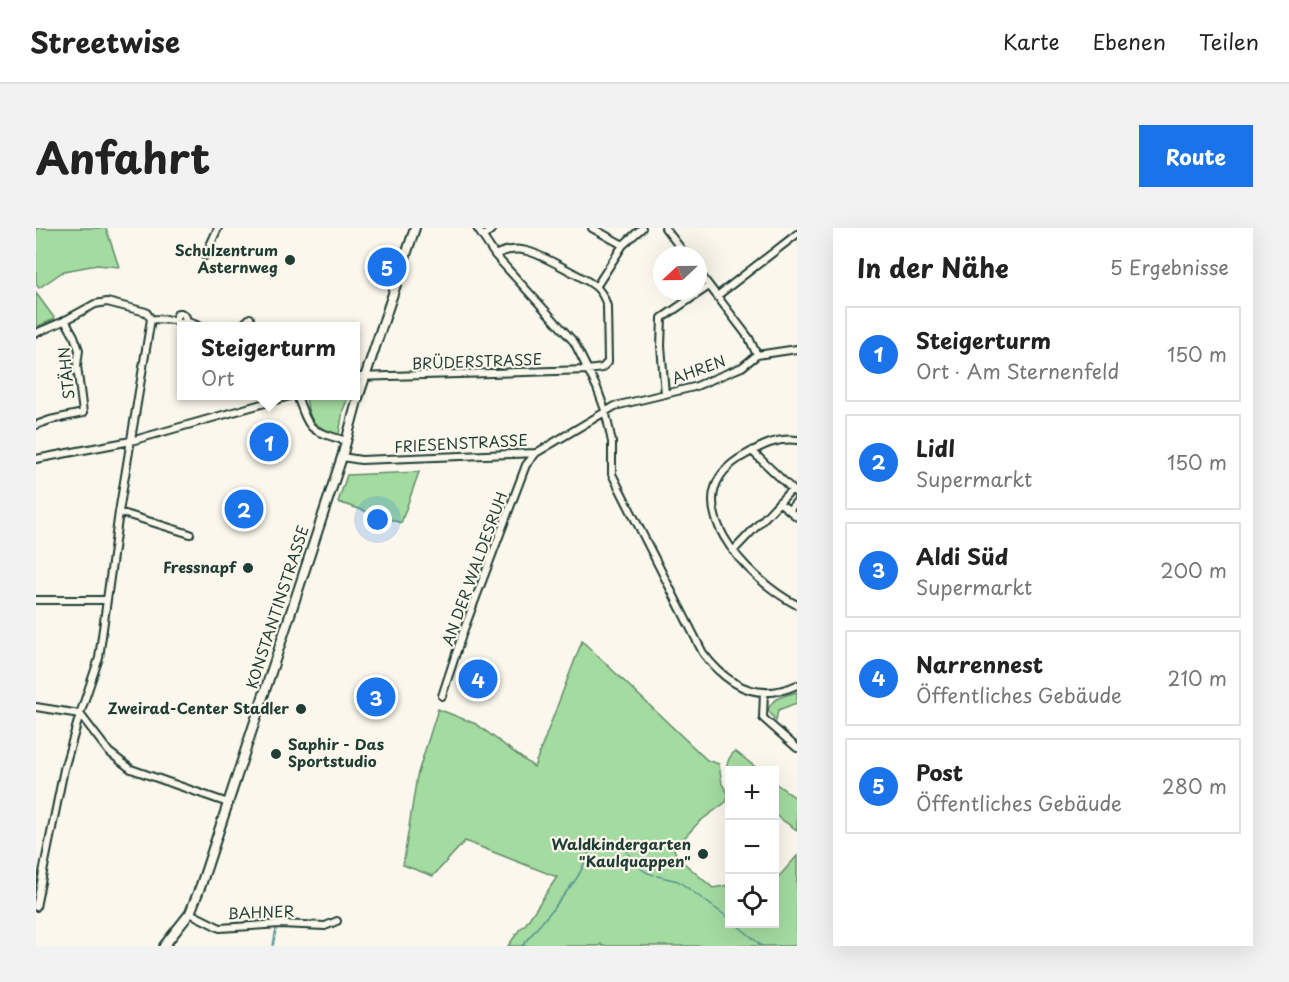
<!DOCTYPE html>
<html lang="de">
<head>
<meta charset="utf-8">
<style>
	:root { --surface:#fff; --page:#f2f2f2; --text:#222; --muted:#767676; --line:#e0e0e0; --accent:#1a73e8 }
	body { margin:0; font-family:"Playpen Sans",sans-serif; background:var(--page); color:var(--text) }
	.controls { position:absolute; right:18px; bottom:18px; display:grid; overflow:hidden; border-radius:0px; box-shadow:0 6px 24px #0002 }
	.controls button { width:54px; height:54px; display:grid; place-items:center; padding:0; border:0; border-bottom:2px solid var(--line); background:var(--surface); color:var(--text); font:30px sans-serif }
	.compass { position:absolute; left:617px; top:18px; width:54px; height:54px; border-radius:50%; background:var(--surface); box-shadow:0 6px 24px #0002; rotate:248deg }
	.you { position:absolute; left:342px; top:292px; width:21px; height:21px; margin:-15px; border:4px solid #fff; border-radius:50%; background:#1a73e8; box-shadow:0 0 0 9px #1a73e833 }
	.badge { display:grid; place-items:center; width:39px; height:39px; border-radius:50%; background:var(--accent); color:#fff; font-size:20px; font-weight:700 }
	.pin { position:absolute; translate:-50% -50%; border:3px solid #fff; box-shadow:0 2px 6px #0006 }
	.popup { position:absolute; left:141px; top:94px; width:183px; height:78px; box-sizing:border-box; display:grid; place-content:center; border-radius:0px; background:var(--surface); filter:drop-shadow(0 2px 4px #0005); font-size:20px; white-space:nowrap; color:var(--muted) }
	.popup b { font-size:22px; color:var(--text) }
	.popup::after { content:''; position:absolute; left:50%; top:100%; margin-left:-12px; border:12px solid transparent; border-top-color:var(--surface) }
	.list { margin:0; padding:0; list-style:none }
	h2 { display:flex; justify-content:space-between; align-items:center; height:78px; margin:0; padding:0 24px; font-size:26px }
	h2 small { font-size:20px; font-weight:400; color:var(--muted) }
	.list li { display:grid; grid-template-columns:39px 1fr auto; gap:18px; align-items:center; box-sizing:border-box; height:96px; margin:0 12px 12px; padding:0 12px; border:2px solid var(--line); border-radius:0px }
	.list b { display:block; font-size:22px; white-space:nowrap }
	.list p { margin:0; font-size:20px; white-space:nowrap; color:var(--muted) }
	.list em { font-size:20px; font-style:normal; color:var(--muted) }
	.icon { flex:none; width:33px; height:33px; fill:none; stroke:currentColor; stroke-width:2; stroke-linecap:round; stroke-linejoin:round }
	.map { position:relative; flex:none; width:761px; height:718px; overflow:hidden; border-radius:0px }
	header { display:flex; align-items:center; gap:36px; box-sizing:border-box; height:84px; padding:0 30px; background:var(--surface); border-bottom:2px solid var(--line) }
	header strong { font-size:28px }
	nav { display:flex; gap:33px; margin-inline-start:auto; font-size:21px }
	.intro { display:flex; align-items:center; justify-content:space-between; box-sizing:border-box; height:144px; padding:0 36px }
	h1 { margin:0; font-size:42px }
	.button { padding:15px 27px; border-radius:0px; background:var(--accent); color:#fff; font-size:21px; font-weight:700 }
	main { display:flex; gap:36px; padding:0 36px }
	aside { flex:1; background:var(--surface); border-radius:0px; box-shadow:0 6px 24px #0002 }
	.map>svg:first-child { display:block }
</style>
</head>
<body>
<header>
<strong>Streetwise</strong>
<nav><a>Karte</a><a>Ebenen</a><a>Teilen</a></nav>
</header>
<div class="intro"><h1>Anfahrt</h1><a class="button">Route</a></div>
<main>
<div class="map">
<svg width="761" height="718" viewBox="0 0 761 718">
	<rect width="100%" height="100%" fill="#fbf7ec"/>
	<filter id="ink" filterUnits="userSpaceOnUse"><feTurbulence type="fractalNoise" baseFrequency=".0167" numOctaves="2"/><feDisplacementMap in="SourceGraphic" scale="12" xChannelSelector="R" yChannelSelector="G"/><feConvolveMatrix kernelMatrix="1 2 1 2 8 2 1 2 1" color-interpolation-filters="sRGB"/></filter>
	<g filter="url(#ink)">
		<path fill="#a4dba0" stroke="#628c6a" stroke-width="1.5" d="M0 0H70L83 39 61 37 28 43 3 60 0 56Z
			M0 65 19 91 0 99Z
			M283 168H310L312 170 307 182 303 207 293 206V203C274 196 274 190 270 171Z
			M383 244 365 295 302 274 311 247Z
			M546 413 671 532 683 536 686 556 693 567 690 574 663 594 638 621 641 629 677 660 693 657 694 696H738L739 653 761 628V718H566L565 716 563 718H472L484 701 489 697 521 649 429 613 397 648 367 637 381 548 402 481 440 496 498 539Z
			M761 464V475L742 482 740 493 732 482C736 469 749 468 761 464Z
			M699 523 723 542H694L693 551C688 541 691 531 699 523Z
			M739 555 761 571V602L739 587Z"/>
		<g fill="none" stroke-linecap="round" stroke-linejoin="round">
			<path stroke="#569292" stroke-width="1.5" d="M621 648 642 653 694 691
				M700 696 726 718
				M237 718 240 701
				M486 718C504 696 524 674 540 651 550 637 550 622 566 613 570 613 577 613 581 615 596 623 600 644 618 647"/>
			<defs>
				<path id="minor" d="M441 0 459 27 538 114 561 160 569 182 576 214V246L667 425C691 457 722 475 761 457
					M556 0 587 17
					M629 0 650 27
					M447 9 457 0
					M169 28 182 0
					M662 43 713 110 721 127
					M560 59 587 17 606 0
					M681 68 761 6
					M115 91 139 92 144 96 150 93V89L145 85H142L139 92
					M150 93 163 98
					M205 98 214 90
					M0 105 28 93 59 76 71 74 110 84 115 91 83 284 63 430 44 486 28 541 0 679
					M320 149 552 142 566 140 572 134 571 78C569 71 565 63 559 58 548 50 504 26 491 23 480 20 469 22 459 27
					M629 166 625 118 626 90 673 58
					M261 168C275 205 272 201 310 213
					M0 197 14 192 47 185 41 138 43 122 38 108 29 92
					M761 212C742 209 725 218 709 227 632 269 712 352 761 377
					M716 223 756 261
					M306 229 325 232 500 225 579 178 658 159 706 139 721 127 761 121
					M0 231 95 213 254 168
					M743 274 761 289
					M753 282 761 273
					M83 284 154 306
					M697 323 756 261 761 266
					M0 372H71
					M728 464 727 490 761 520
					M406 468 427 404 490 237 500 225
					M0 479 44 486
					M44 486 73 524 95 541 192 575
					M154 685 184 700 244 696 289 698 301 693"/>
				<path id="tertiary" d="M128 718 154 685 165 657 306 229 321 173 379 0"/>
			</defs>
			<use href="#minor" stroke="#1f3d34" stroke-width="10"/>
			<use href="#tertiary" stroke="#1f3d34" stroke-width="12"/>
			<use href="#minor" stroke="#fbf7ec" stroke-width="6"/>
			<use href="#tertiary" stroke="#fbf7ec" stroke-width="8"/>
		</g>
	</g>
	<g fill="#1f3d34" stroke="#fbf7ec" stroke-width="2">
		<circle cx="254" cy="32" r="6"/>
		<circle cx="212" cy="340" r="6"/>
		<circle cx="265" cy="481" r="6"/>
		<circle cx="240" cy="526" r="6"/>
		<circle cx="667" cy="626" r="6"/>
	</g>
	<g text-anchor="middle" stroke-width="4.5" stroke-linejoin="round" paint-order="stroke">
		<g font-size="15" font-weight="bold" fill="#1f3d34" stroke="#fbf7ec" text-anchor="end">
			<text x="242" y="28">Schulzentrum<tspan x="242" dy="17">Asternweg</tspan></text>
			<text x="200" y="345">Fressnapf</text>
			<text x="253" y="486">Zweirad-Center Stadler</text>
			<text x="252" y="522" text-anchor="start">Saphir - Das<tspan x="252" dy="17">Sportstudio</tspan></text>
			<text x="655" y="622">Waldkindergarten<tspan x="655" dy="17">"Kaulquappen"</tspan></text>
		</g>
		<g font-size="15" fill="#1f3d34" stroke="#fbf7ec">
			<text transform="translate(441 134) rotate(-2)" y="5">BRÜDERSTRASSE</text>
			<text transform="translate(663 142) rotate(-20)" y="5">AHREN</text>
			<text transform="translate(31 145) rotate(-96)" y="5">STÄHN</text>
			<text transform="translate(425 216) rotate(-3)" y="5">FRIESENSTRASSE</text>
			<text transform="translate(439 341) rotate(-70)" y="5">AN DER WALDESRUH</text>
			<text transform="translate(242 379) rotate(-72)" y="5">KONSTANTINSTRASSE</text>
			<text transform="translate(225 685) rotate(-2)" y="5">BAHNER</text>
		</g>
	</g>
</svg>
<div class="controls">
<button>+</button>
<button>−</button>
<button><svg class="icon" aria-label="locate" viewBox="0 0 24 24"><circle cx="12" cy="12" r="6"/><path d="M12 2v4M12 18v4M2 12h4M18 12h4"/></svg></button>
</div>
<svg class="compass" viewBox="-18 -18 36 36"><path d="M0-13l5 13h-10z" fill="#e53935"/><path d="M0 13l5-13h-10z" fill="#767676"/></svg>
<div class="you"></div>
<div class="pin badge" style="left:233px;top:214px">1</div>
<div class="popup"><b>Steigerturm</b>Ort</div>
<div class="pin badge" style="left:208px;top:281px">2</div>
<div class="pin badge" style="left:340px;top:469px">3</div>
<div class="pin badge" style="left:442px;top:451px">4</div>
<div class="pin badge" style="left:351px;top:39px">5</div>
</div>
<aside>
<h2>In der Nähe<small>5 Ergebnisse</small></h2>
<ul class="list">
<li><span class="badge">1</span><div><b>Steigerturm</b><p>Ort · Am Sternenfeld</p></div><em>150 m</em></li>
<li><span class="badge">2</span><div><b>Lidl</b><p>Supermarkt</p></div><em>150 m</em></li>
<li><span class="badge">3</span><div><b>Aldi Süd</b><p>Supermarkt</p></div><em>200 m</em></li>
<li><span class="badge">4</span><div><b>Narrennest</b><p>Öffentliches Gebäude</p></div><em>210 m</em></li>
<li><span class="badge">5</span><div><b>Post</b><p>Öffentliches Gebäude</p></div><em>280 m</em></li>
</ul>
</aside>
</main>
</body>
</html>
